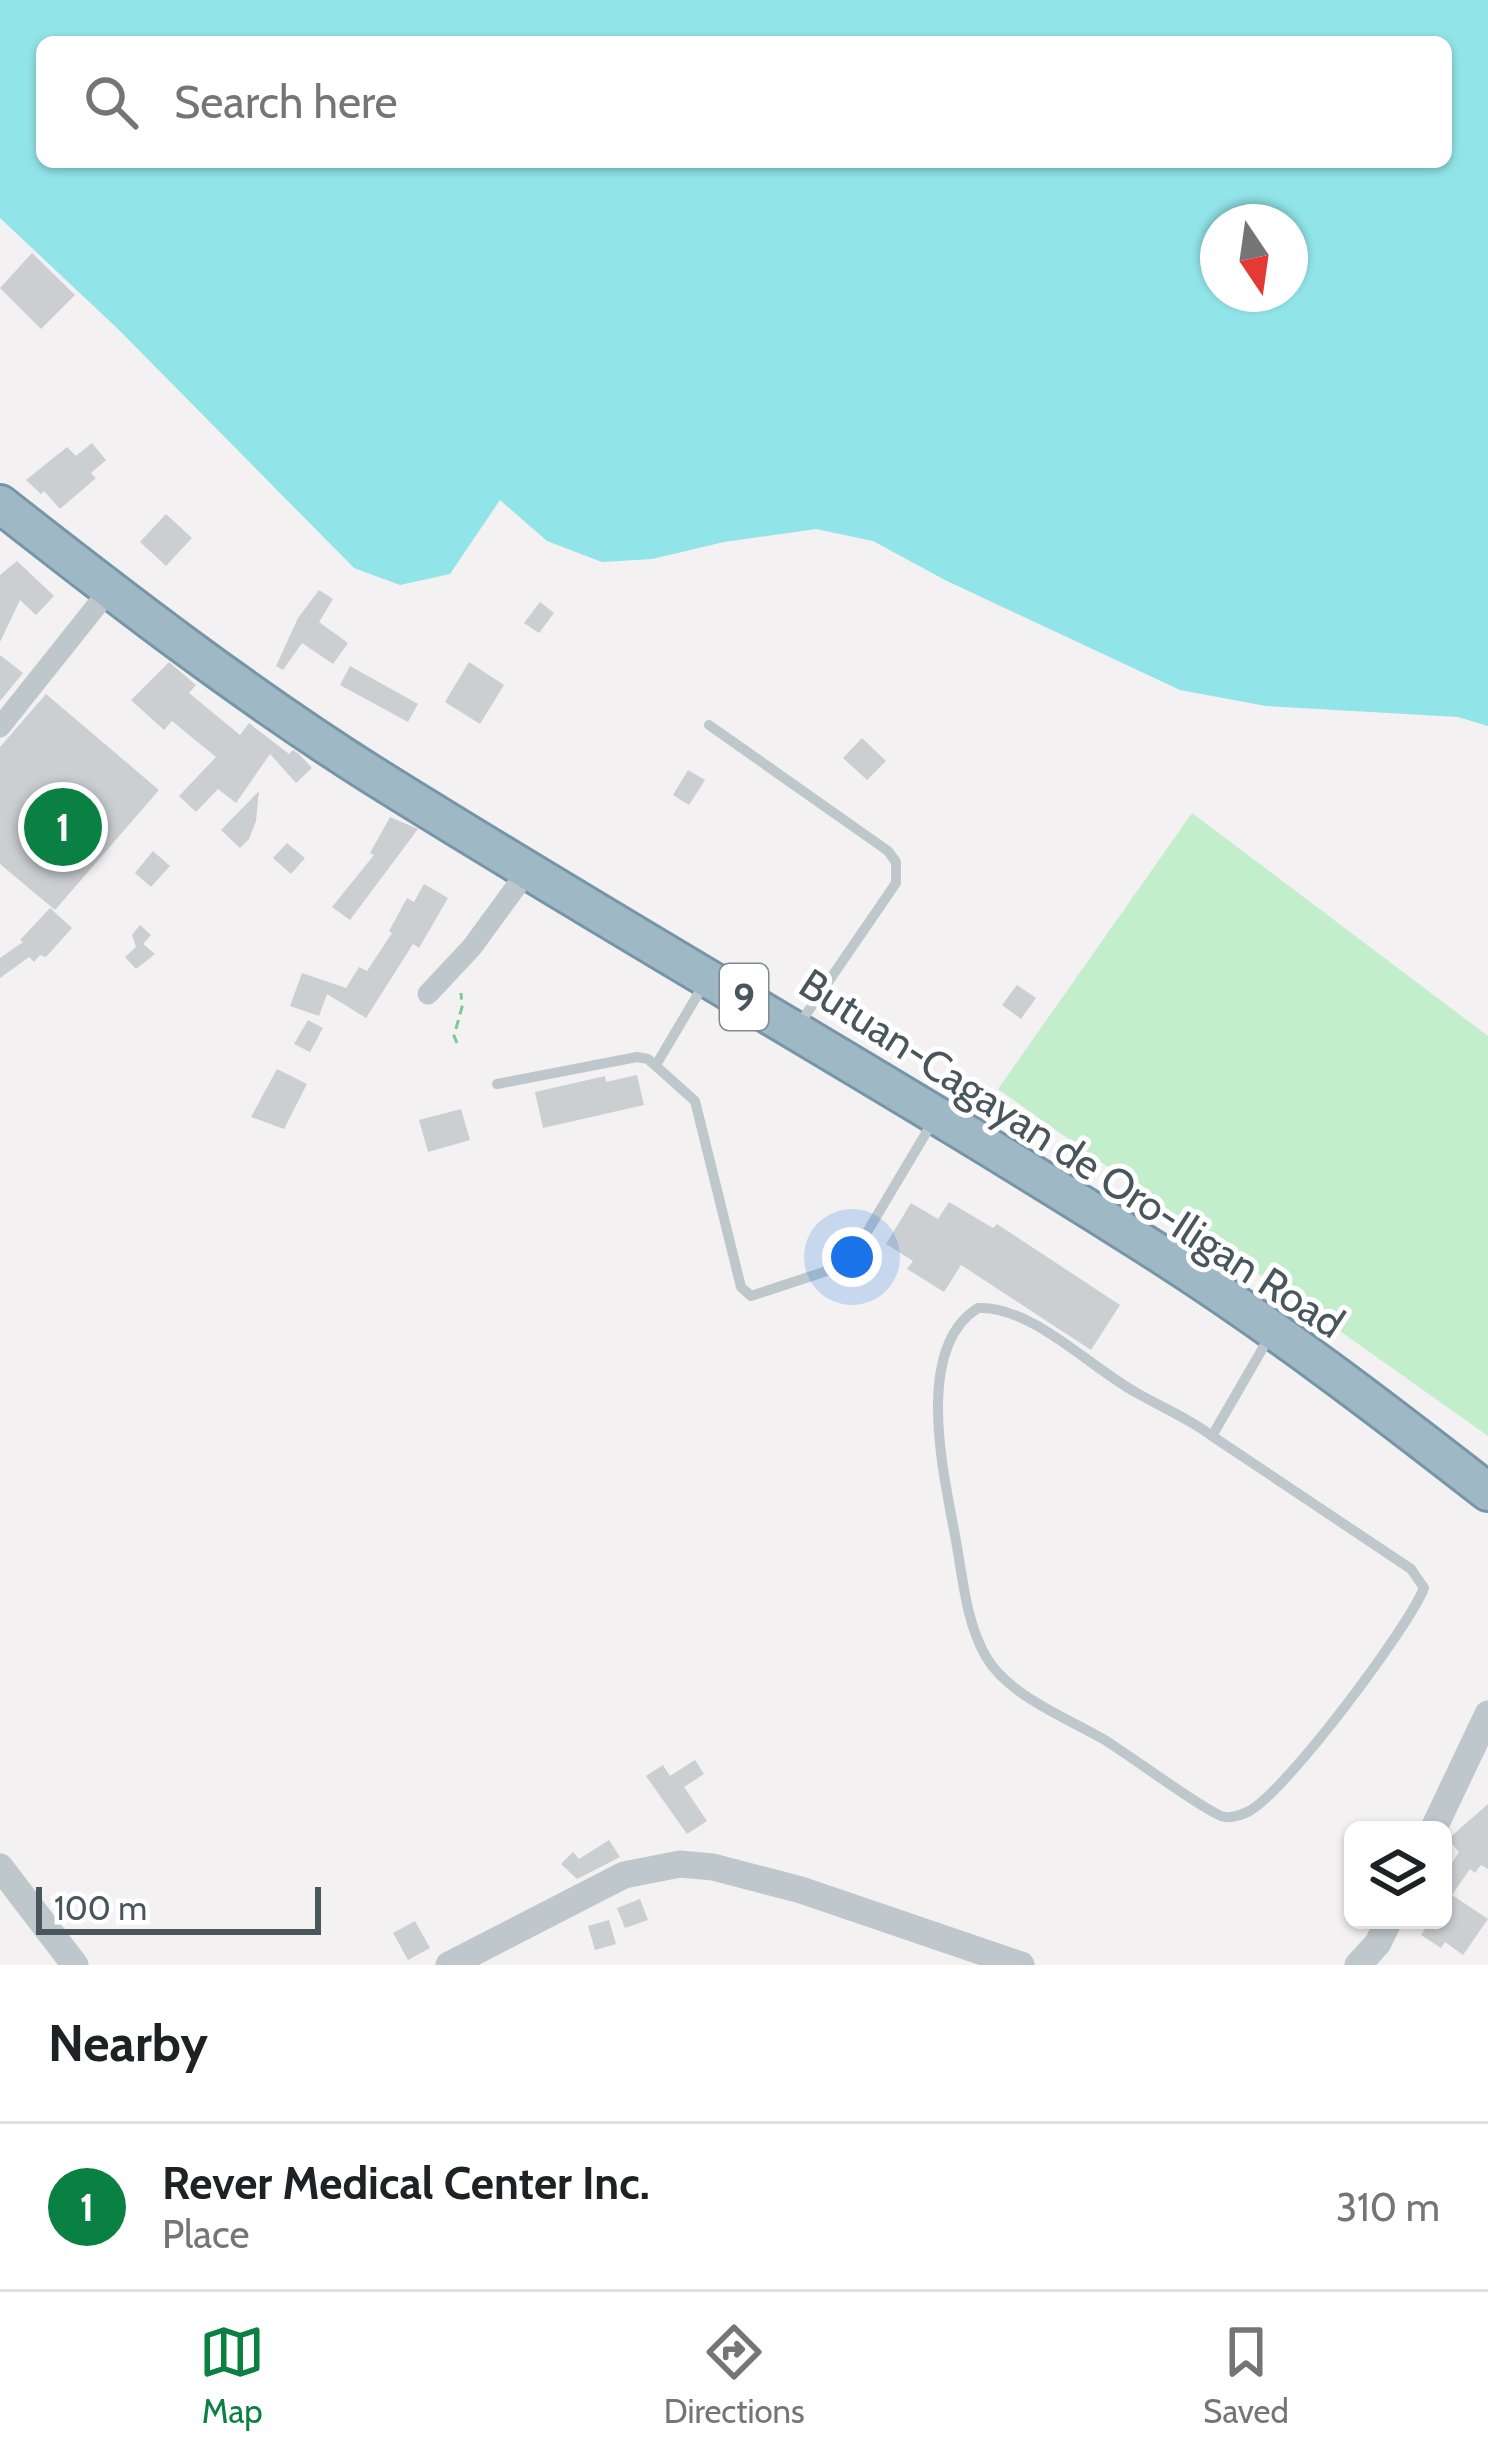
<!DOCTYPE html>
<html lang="en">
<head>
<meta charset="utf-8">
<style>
	:root { --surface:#fff; --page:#f2f2f2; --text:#202124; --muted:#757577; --line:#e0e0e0; --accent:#0b8043 }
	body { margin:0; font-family:Cabin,sans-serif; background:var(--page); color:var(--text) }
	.controls { position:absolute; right:36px; bottom:36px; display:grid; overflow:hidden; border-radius:18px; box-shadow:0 3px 9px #0004 }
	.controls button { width:108px; height:108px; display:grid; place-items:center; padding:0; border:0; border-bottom:3px solid var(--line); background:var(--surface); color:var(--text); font:60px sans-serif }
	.compass { position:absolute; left:1200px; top:204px; width:108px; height:108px; border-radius:50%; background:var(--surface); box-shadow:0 3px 9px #0004; rotate:167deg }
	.scale { position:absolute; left:36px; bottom:30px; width:285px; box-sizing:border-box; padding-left:12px; border:6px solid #49575d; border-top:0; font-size:33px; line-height:42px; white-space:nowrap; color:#49575d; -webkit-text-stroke:9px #fff; paint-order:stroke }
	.you { position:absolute; left:852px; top:1257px; width:42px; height:42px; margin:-30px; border:9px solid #fff; border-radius:50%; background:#1a73e8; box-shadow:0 0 0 18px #1a73e833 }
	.badge { display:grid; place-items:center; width:78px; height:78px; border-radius:50%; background:var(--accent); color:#fff; font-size:39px; font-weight:700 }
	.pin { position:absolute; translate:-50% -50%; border:6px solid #fff; box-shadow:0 3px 12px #0006 }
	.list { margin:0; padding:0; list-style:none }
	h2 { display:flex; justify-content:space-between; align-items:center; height:156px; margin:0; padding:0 48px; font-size:51px }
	h2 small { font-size:39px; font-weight:400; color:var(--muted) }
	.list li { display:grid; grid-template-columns:78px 1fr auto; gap:36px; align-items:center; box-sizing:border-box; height:168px; padding:0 48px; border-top:3px solid var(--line) }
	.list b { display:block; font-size:45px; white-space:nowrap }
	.list p { margin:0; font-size:39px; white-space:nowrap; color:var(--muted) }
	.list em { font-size:39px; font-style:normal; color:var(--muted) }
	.icon { flex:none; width:66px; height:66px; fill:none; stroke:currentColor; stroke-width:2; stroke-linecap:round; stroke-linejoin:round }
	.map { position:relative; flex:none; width:1488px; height:1965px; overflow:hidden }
	.search { position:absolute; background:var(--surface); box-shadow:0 3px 9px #0004; left:36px; right:36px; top:36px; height:132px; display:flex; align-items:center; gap:30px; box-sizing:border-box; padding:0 42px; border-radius:18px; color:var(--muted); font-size:45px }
	.sheet { height:324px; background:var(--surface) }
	nav { display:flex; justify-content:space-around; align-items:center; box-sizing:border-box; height:168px; border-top:3px solid var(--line); background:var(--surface); font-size:33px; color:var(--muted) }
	nav a { display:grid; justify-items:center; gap:6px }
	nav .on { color:var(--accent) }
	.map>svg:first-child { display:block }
</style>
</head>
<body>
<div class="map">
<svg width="1488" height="1965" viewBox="0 0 1488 1965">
	<rect width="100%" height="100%" fill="#f3f1f1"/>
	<path fill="#c2eecc" d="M1192 813 1488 1036V1436L998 1089Z"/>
	<path fill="#91e4e8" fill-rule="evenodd" d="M0 0H1488V726L1458 717 1266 706 1180 690 945 580 873 541 816 529 724 542 652 559 602 562 547 541 500 500 450 574 400 585 354 568 117 328 0 218ZM42 42H1446V162H42ZM1218 222H1290V294H1218Z"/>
	<path fill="#cbcfd2" d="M32 253 75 295 41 329 0 288Z
		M92 443 106 460 91 473 96 478 60 509 44 491 41 494 26 480 67 447 76 456Z
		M166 514 192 538 166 566 140 542Z
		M17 561 54 596 36 615 20 600 0 642V575Z
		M319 590 333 599 319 622 348 643 333 664 302 643 283 670 276 666 298 618Z
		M540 602 554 613 539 633 524 623Z
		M0 655 23 673 0 701Z
		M169 662 196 685 189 693 240 735 249 723 289 754 293 750 299 754 312 768 296 783 270 754 236 803 218 789 196 812 179 796 216 757 172 721 164 730 131 700Z
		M469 662 504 685 480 724 445 702Z
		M350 666 418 704 408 722 340 685Z
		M46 694 159 790 55 910 0 864V747Z
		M862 738 886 761 867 780 843 758Z
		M688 770 705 780 689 805 673 795Z
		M259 791 256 821 249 839 240 848 221 830Z
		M390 817 418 829 350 920 332 907 374 855 370 853Z
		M287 843 305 858 291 874 273 858Z
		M153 851 170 866 151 887 135 873Z
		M424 884 448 898 419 948 413 944 366 1018 327 994 319 1016 290 1006 302 973 346 988 359 967 367 971 392 933 389 931 407 898 414 902Z
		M50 908 72 928 46 957 40 955 34 962 29 957 0 978V958L23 942 20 940Z
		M140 925 151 935 143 944 155 954 136 969 125 957 136 947 132 935Z
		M1017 985 1036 998 1021 1019 1002 1005Z
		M308 1020 323 1028 310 1052 294 1044Z
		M277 1069 307 1084 284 1129 251 1117Z
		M637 1075 644 1105 543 1128 535 1092 605 1076 606 1082Z
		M461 1109 470 1140 428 1152 419 1120Z
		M949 1202 993 1228 997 1224 1120 1305 1091 1350 961 1265 944 1292 907 1269 913 1261 886 1244 911 1203 938 1219Z
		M695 1760 704 1774 684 1787 707 1821 687 1834 646 1776 663 1765 670 1776Z
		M1488 1804V1869L1481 1865 1475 1873 1470 1869 1452 1895 1488 1919 1463 1955 1445 1942 1441 1948 1421 1935 1430 1922 1443 1920V1876L1459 1852 1448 1839Z
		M609 1840 620 1857 577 1879 561 1864 573 1852 579 1859Z
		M640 1899 648 1920 625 1928 617 1908Z
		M609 1920 616 1944 595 1950 588 1926Z
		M415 1921 430 1948 408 1960 393 1933Z"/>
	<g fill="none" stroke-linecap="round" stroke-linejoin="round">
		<defs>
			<path id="trunk" d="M0 504C121 599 244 694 374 776 636 940 905 1091 1165 1257 1277 1329 1383 1410 1488 1492"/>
		</defs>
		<use href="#trunk" stroke="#7696a8" stroke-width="42"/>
		<path stroke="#7bca96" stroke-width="3" stroke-dasharray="9 6" stroke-linecap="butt" d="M457 1043 454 1036 462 1007 461 993"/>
		<path stroke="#bdc7cc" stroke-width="10" d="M709 725 888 851 896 862V883L798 1026
			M656 1065 704 984
			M497 1084 637 1057 648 1059 695 1101 741 1287 751 1296 848 1264 935 1118
			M1212 1436C1188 1418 1163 1408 1137 1393 1092 1369 1031 1305 978 1308 912 1349 945 1479 956 1541 963 1579 966 1621 985 1655 1007 1695 1065 1717 1103 1739 1124 1751 1211 1816 1225 1817 1232 1818 1245 1814 1251 1810 1288 1788 1407 1630 1424 1588L1411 1569 1212 1436 1271 1334"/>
		<path stroke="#bdc7cc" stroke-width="21" d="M0 727 110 589
			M428 994 472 947 529 869"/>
		<path stroke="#bdc7cc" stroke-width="27" d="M1433 1830 1488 1714
			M0 1867 75 1965
			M449 1965 624 1875 680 1864 713 1867 801 1890 1021 1965
			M1358 1965 1378 1943 1389 1920"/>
		<use href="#trunk" stroke="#9eb8c5" stroke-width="36"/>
	</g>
	<g text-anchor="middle" stroke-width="10" stroke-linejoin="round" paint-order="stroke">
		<rect fill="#fff" stroke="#80898e" stroke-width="3" x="720" y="964" width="48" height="66" rx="9"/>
		<g font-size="39" font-weight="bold" fill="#49575d">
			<text x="744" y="1011">9</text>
		</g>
		<g font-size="42" fill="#49575d" stroke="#fff">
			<text transform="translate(1072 1153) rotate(33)" y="15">Butuan-Cagayan de Oro-Iligan Road</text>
		</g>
	</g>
</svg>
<div class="controls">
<button><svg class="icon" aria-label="layers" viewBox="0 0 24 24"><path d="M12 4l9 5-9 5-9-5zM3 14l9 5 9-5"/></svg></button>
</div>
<svg class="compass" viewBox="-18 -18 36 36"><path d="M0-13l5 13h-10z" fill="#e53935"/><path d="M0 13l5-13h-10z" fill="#757577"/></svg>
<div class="scale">100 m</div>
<div class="you"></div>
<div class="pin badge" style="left:63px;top:827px">1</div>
<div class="search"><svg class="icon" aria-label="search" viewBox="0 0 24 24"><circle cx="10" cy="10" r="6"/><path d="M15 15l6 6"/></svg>Search here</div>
</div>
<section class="sheet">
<h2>Nearby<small></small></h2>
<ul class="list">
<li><span class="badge">1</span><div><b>Rever Medical Center Inc.</b><p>Place</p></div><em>310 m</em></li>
</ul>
</section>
<nav>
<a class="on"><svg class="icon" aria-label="map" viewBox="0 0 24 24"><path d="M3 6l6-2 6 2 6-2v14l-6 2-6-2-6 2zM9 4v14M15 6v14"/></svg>Map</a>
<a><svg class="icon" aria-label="directions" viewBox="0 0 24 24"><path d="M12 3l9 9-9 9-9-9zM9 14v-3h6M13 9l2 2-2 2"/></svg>Directions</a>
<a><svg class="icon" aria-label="saved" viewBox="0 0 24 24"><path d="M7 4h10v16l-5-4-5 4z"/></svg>Saved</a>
</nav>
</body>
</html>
